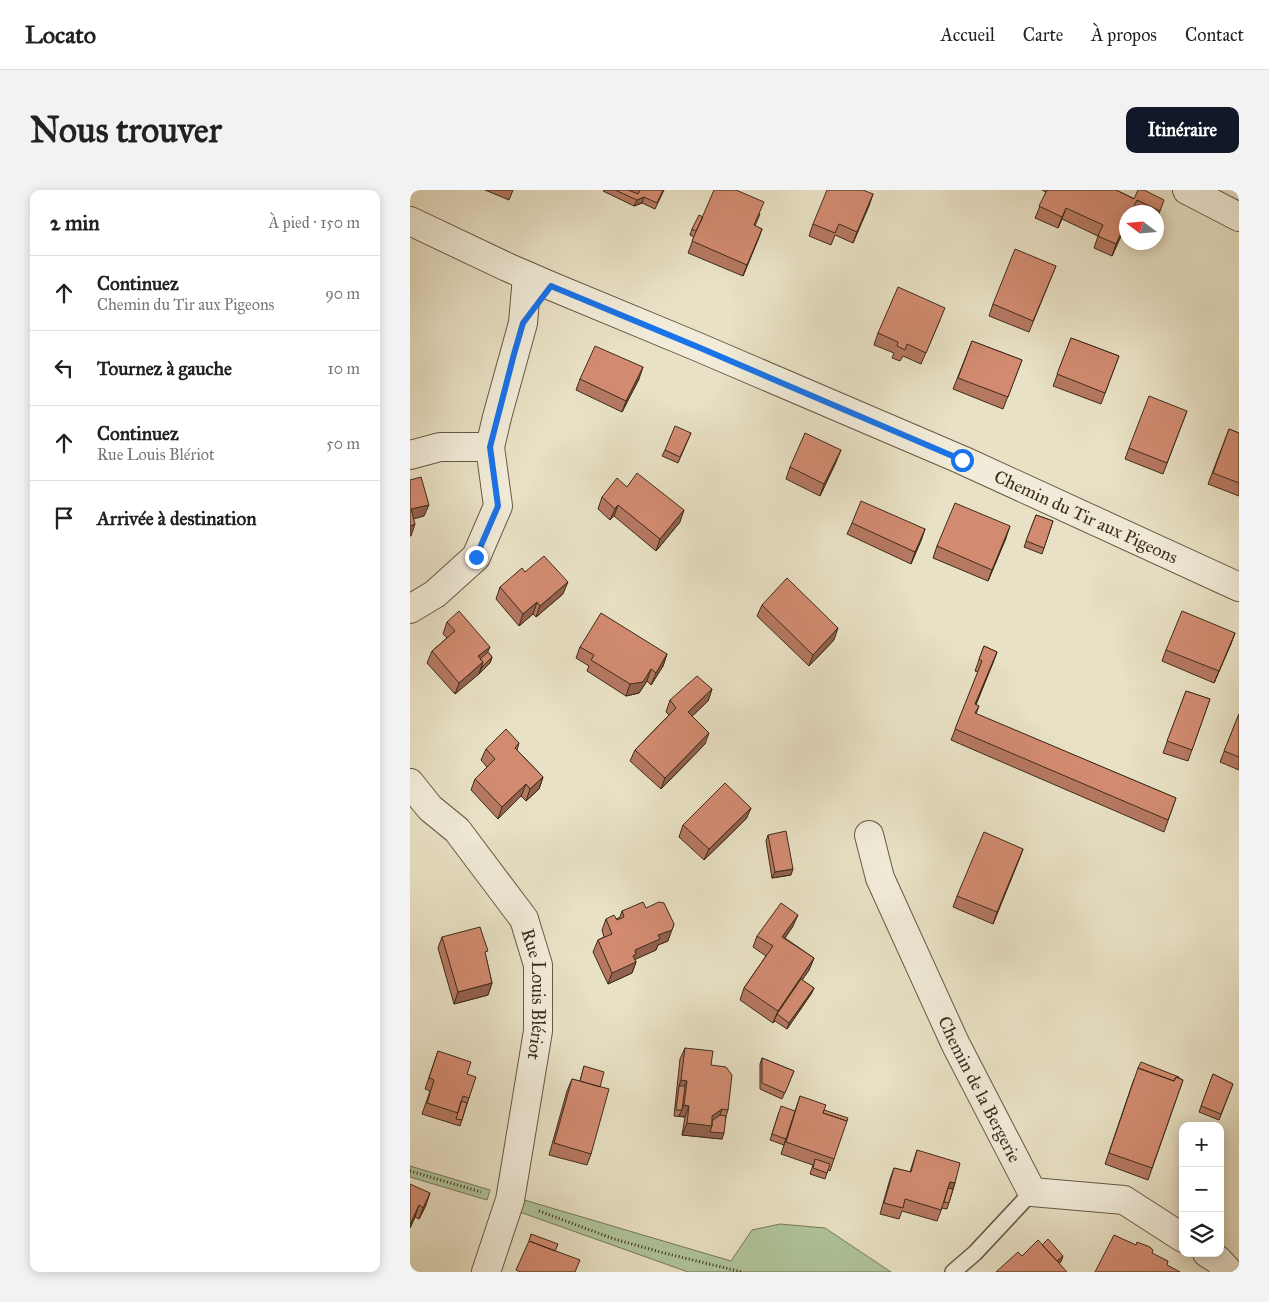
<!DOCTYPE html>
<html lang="fr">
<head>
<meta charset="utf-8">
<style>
	:root { --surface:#fff; --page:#f2f2f2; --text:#222; --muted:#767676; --line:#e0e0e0; --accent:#111827 }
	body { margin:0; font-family:"IM FELL Great Primer",serif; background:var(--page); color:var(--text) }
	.controls { position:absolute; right:15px; bottom:15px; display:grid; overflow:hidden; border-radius:10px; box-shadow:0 2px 12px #0003 }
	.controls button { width:45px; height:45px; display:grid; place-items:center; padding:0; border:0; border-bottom:1px solid var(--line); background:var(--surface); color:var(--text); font:25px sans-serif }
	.compass { position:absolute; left:709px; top:15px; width:45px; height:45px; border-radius:50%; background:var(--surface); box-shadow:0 2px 12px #0003; rotate:286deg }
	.stop { position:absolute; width:15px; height:15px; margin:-11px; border:4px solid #1a73e8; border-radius:50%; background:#fff }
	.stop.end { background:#1a73e8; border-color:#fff; box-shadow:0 1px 5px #0008 }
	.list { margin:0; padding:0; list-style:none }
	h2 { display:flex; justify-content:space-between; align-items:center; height:65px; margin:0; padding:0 20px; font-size:21px }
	h2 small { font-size:16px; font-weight:400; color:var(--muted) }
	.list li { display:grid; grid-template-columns:32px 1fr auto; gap:15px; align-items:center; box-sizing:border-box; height:75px; padding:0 20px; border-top:1px solid var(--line) }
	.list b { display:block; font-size:19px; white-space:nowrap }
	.list p { margin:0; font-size:16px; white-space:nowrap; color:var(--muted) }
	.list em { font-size:16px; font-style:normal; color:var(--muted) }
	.icon { flex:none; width:28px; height:28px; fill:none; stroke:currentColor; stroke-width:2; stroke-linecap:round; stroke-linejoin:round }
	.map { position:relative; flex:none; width:829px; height:1082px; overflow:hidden; border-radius:10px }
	header { display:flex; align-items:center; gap:30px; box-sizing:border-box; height:70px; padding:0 25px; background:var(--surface); border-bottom:1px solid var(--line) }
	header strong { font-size:24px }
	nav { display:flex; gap:28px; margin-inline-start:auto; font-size:18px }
	.intro { display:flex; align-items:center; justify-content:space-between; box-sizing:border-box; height:120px; padding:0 30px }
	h1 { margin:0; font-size:35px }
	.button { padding:12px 22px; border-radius:10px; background:var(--accent); color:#fff; font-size:18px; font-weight:700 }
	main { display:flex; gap:30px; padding:0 30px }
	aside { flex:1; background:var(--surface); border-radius:10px; box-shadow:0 2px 12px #0003 }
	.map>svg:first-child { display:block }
</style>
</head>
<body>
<header>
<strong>Locato</strong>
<nav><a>Accueil</a><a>Carte</a><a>À propos</a><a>Contact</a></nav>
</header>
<div class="intro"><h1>Nous trouver</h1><a class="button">Itinéraire</a></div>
<main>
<aside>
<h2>2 min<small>À pied · 150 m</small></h2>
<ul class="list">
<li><svg class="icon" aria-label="ahead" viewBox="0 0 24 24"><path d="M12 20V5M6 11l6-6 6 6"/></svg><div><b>Continuez</b><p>Chemin du Tir aux Pigeons</p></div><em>90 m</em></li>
<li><svg class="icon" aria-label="left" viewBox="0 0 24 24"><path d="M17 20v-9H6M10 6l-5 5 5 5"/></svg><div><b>Tournez à gauche</b></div><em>10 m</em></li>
<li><svg class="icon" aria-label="ahead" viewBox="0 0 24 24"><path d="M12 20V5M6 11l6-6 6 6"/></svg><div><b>Continuez</b><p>Rue Louis Blériot</p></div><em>50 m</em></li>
<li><svg class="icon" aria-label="arrive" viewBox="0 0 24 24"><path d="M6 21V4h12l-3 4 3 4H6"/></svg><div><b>Arrivée à destination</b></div></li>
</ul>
</aside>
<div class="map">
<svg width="829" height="1082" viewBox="0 0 829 1082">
	<rect width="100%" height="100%" fill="#e9e1c5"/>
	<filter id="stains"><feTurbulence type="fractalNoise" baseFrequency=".004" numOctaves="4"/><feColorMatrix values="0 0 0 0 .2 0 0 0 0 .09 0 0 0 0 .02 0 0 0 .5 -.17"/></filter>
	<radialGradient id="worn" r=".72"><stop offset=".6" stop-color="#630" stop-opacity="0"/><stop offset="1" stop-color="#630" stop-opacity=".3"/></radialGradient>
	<path fill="#b0c49a" stroke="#76785a" d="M0 976 80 1000 77 1010 0 987Z
		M111 1009 321 1071 342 1040 370 1034 415 1038 481 1082H278L107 1021Z"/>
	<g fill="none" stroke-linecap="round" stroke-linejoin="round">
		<defs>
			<path id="lane" d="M543 1082 565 1063 622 1002"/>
			<g id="street">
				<path d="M777 0 829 27"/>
				<path id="s1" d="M0 31 97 77 141 96 288 157 552 270 829 397"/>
				<path d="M0 265 30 257H80"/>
				<path d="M0 419 25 404 66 367 88 316 80 257 87 227 113 133 117 86"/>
				<path id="s2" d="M0 593 20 618 47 640 114 729 128 775V841L109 956 100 1010 76 1082"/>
				<path id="s3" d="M459 645 470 688 545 853 622 1002 714 1010 773 1048"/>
				<path d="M797 1063 808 1070 819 1082"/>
			</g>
		</defs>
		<use href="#lane" stroke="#685845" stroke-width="18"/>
		<use href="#street" stroke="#685845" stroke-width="30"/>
		<path stroke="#3d2b1a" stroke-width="3" stroke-dasharray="1 2.5" stroke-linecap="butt" d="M0 981 71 1002
			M129 1021 204 1049 254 1063 332 1082"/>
		<use href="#lane" stroke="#f1ecd9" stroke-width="15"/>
		<use href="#street" stroke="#f1ecd9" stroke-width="28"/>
	</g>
	<path fill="#b57861" stroke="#3d2b1a" d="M75 0H103L99 10Z
		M194 0H254L245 19 232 13 224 16 193 1Z
		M632 0H706L750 21 746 30V22H716V35L702 66 684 58 688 46 652 29 648 38 625 28 636 2Z
		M463 4 443 53 425 45 421 55 399 46 403 34Z
		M350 24 345 36 352 39 333 86 278 63 284 47 280 45 282 39 293 27Z
		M646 76 619 142 579 126 583 114Z
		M530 130 511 174 493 166 490 171 482 168 484 163 464 155 468 143Z
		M661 148 709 166 691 214 643 196Z
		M562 151 612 170 593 219 543 199Z
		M170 189H229L212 222 166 200Z
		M777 221 753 284 715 269 719 258Z
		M819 239 829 243V306L798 294Z
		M281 243 268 273 252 266 255 260Z
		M426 272 410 306 376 289 380 277Z
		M217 297 270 332 246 361 204 326 200 330 188 319 192 307Z
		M626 325 643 331 632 364 614 357Z
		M442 333 515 339 501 374 437 344Z
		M596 348 578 391 523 368 527 356Z
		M90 397 153 404 126 427 123 424 109 436 86 409Z
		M352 415 424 450 399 476 347 426Z
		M37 432 78 462 82 467 80 473 45 504 17 473 22 461 37 448 33 444Z
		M825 443 804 493 752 471 756 460Z
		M574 456 587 462 566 515 569 516 566 524 766 608 754 642 541 550 568 482 565 481Z
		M170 457 257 464 253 476 241 495 237 491 229 503 216 506 177 481 179 476 166 468Z
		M302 499 298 511 282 526 295 554 251 599 220 571 225 560 259 525 256 522 260 510Z
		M776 501 800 509 778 571 753 563Z
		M829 524V580L810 572Z
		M109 553 107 560 133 587 129 599 116 611 111 606 88 629 61 600 65 589 77 577 71 570 76 559Z
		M341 618 336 629 294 670 269 647 273 635Z
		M358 645 381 685 362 688 356 651Z
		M613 659 583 734 543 717 547 706Z
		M236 718 258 751 248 755 246 760 225 769 226 772 222 783 198 794 183 762 188 750 194 747 192 740 196 729H206L210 727 212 721Z
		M383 736 375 748 404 768 399 780 392 790 404 798 401 804 377 839 365 831 363 833 330 810 334 798 356 766 343 757 347 746Z
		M32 747 76 767 82 793 78 805 44 814 28 758Z
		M275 858 301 875 318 920 316 926 312 949 272 945 275 927 264 926 270 869Z
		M28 861 57 884 59 908 50 936 12 924 20 901 15 899Z
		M352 868 384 881 372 909 350 899V874Z
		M174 876 181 964 177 975 139 965 157 901 162 889 170 891Z
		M803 884 823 894 809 930 789 922Z
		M769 888 773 890 738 990 695 974 724 889Z
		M390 906 414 920 424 969 420 981 418 980 415 989 400 984 403 975 371 964Z
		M385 921 374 955 360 950 369 922Z
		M507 960 545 993 537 1019 532 1018 527 1031 492 1021 489 1029 470 1024 480 989 484 978 500 982Z
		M0 994 16 1015 9 1029 5 1027 0 1038Z"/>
	<path fill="#93614f" stroke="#3d2b1a" d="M463 4 459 16 443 53 447 42Z
		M234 7 232 13 224 16 227 10Z
		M656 18 652 29 648 38 652 27Z
		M716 32V35L702 66 706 54Z
		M352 39 348 50 333 86 337 75Z
		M233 177 229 189 212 222 216 211Z
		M431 260 426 272 410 306 414 294Z
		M19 315 14 326 0 330 1 319Z
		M208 315 204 326 200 330 205 319Z
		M274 320 270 332 246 361 250 349Z
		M5 334 1 346H0V336Z
		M600 336 596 348 578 391 582 380Z
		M515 339 511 351 501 374 505 362Z
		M158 392 153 404 126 427 130 416Z
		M127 412 123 424 109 436 113 424Z
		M428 438 424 450 399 476 403 465Z
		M825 443 821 454 804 493 809 481Z
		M80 457 75 468 68 474V466Z
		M587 462 583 473 561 526 565 514Z
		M257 464 253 476 241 495 246 483Z
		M82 467 80 473 69 484 71 478Z
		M73 472 69 484 45 504 49 493Z
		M241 479 237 491 229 503 216 506 220 494Z
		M302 499 298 511 274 534 278 522Z
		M299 543 295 554 251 599 255 588Z
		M133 587 129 599 116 611 120 599Z
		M116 594 111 606 88 629 92 617Z
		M341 618 336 629 294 670 299 659Z
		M613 659 609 670 583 734 587 722Z
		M383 679 381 685 362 688 365 682Z
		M388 725 383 736 368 758 372 747Z
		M264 734 258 751 248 755 246 760 224 770 226 772 222 783 198 794 202 783 225 760 248 745Z
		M404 768 399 780 368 825 367 824 363 833 368 821Z
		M82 793 78 805 44 814 48 802Z
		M404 798 401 804 377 839 379 833Z
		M271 890 277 891 272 902 269 896Z
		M274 915 279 916 275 927 269 926Z
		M312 919 308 931 314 943 312 949 272 945 277 933 302 926Z
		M540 992 545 993 541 1005 536 1004Z
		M20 1003 16 1015 9 1029 13 1018Z
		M9 1015 5 1027 0 1038V1035Z
		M653 1066 651 1072 641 1081 643 1075Z"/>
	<path fill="#d28b71" stroke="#3d2b1a" d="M205 0H218L228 4 230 0H253L247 13 234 7 227 10Z
		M304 0H326L354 12 344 35 352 39 337 75 282 51Z
		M417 0H453L463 4 447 42 429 34 425 43 403 34Z
		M637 0H706L724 9 728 0H734L754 10 750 21 727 10 721 22H716V32L706 54 688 46 693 35 656 18 652 27 629 16Z
		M289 25 293 27 286 41 282 39Z
		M605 59 646 76 623 131 583 114Z
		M488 97 535 118 516 163 497 154 495 160 487 156 488 152 468 143Z
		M661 148 709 166 695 203 647 184Z
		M562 151 612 170 598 207 548 188Z
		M185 156 233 177 216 211 170 189Z
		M739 206 777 221 757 273 719 258Z
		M265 236 281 243 270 267 255 260Z
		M819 239 829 243V293L803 283Z
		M395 243 431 260 414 294 380 277Z
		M227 283 274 320 250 349 208 315 205 319 192 307 207 288 217 297Z
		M11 287 19 315 1 319 5 334 0 336V290Z
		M451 311 515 339 505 362 442 333Z
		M545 313 600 336 582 380 527 356Z
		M626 325 643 331 634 358 616 351Z
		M134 366 158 392 130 416 127 412 113 424 90 397 112 378 115 382Z
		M377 388 428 438 403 465 352 415Z
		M49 421 80 457 68 466 73 472 49 493 22 461 45 441 37 432Z
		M772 421 825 443 809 481 756 460Z
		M191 423 257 464 246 483 241 479 233 492 220 494 181 470 184 465 170 457Z
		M574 456 587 462 565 514 569 516 565 523 766 608 758 630 545 539 572 471 569 469Z
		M78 462 82 467 71 478 73 472 70 469Z
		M287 486 302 499 278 522 299 543 255 588 225 560 266 518 260 510Z
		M776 501 800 509 782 560 757 551Z
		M829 524V567L814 561Z
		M96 539 109 553 105 558 133 587 120 599 116 594 92 617 65 589 85 569 76 559Z
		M315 593 341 618 299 659 273 635Z
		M376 641 383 679 365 682 358 645Z
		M574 642 613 659 587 722 547 706Z
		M233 712 236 718 249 712 254 713 264 734 262 740 248 745 250 749 225 760 226 764 223 766 226 772 202 783 188 750 202 744 196 729 204 725 207 730 214 727 212 721Z
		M371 713 388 725 372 747 404 768 368 821 334 798 363 756 347 746Z
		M70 737 78 761 75 762 82 793 48 802 32 747Z
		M391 789 404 798 379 833 367 824Z
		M275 858 303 861 301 875 316 877 322 885 318 920 312 919 302 926V936L277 933 279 916 274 915 277 891 271 890Z
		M28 861 61 872 57 884 66 887 59 908 53 906 48 923 17 913 24 890 19 888Z
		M352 868 384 881 375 903 352 893Z
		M731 872 769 887V888L766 887 764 891 728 878Z
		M174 876 194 882 190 897 170 891Z
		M728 878 764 891 766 887 773 890 742 978 699 963Z
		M803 884 823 894 811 924 791 916Z
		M162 889 199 899 181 964 144 953Z
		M269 896H275L272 920H266Z
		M390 906 416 915 413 923 437 931 424 969 376 952Z
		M51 911 57 913 52 930 46 929Z
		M371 916 385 921 376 949 362 944Z
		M414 920 438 928 437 931 413 923Z
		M310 925 316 926 314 943 300 942 302 936V931Z
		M507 960 550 973 545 993 540 992 531 1020 495 1009 493 1018 474 1013 484 978 501 982Z
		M405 969 420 974 417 983 403 978Z
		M0 994 20 1003 13 1018 9 1015 0 1035Z
		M538 998 543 999 539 1013 534 1012Z
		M121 1044 148 1054 145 1061 119 1051Z
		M704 1045 726 1055 727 1052 740 1057 743 1060 742 1063 758 1071 757 1075 770 1082H685Z
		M638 1049 653 1066 647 1071 632 1055Z
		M628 1050 657 1082H586L608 1062 612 1066Z
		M119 1051 170 1070 165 1082H111L106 1080Z"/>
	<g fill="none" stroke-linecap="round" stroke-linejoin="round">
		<path stroke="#1a73e8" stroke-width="6" d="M66 367 88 316 80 257 104 164 113 133 141 96 288 157 552 270"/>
	</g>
	<g text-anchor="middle" stroke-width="4" stroke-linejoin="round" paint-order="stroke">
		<g font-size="18" fill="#3d2b1a" stroke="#f1ecd9">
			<text dy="6" stroke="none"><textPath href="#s1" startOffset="738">Chemin du Tir aux Pigeons</textPath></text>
			<text dy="6" stroke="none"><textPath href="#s2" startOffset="255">Rue Louis Blériot</textPath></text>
			<text dy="6" stroke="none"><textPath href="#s3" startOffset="278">Chemin de la Bergerie</textPath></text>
		</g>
	</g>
	<rect width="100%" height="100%" filter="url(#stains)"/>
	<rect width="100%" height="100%" fill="url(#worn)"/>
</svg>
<div class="controls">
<button>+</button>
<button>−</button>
<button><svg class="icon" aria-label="layers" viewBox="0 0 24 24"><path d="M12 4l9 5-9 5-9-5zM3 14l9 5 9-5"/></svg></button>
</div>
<svg class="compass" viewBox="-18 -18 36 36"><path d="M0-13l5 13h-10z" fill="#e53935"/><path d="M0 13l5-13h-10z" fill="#767676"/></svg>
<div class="stop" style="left:552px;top:270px"></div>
<div class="stop end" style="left:66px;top:367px"></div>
</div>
</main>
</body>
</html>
